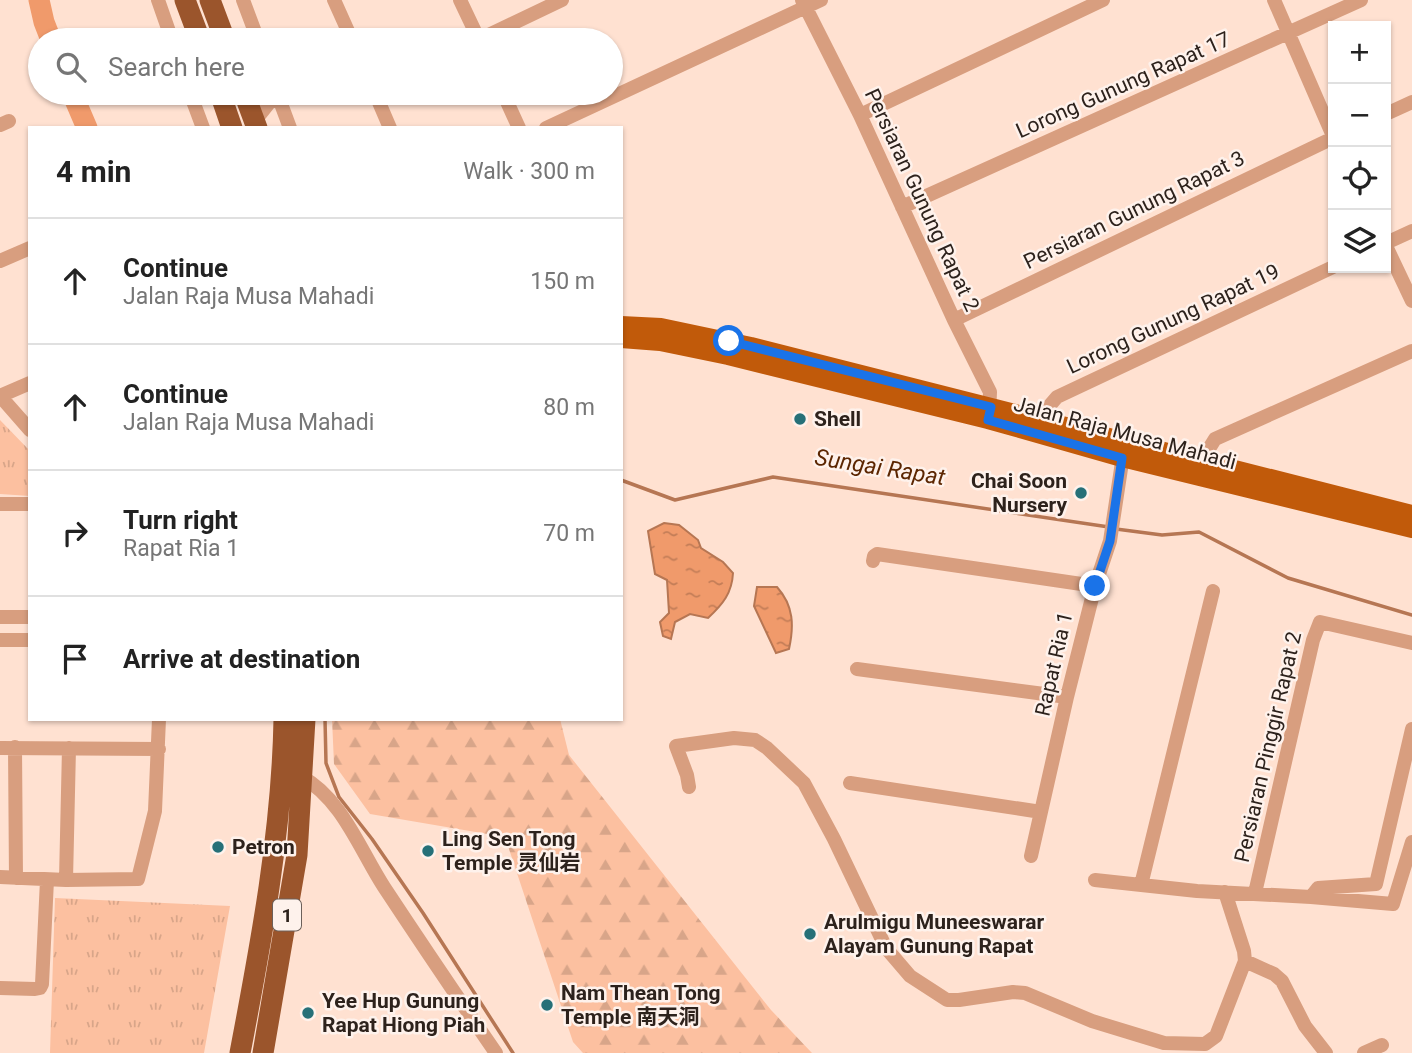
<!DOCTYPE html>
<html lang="en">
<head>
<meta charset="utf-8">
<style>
	:root { --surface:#fff; --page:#f6f6f6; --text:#222; --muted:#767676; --line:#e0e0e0 }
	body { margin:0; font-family:Roboto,"Noto Sans SC",sans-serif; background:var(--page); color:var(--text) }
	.controls { position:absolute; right:21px; top:21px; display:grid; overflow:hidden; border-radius:0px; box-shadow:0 2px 5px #0004 }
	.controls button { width:63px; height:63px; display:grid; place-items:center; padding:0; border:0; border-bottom:2px solid var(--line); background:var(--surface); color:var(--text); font:35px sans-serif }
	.stop { position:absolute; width:21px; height:21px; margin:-16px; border:5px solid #1a73e8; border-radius:50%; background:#fff }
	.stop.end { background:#1a73e8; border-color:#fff; box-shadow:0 2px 7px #0008 }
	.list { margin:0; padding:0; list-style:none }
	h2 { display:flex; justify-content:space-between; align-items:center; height:91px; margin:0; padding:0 28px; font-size:30px }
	h2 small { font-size:23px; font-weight:400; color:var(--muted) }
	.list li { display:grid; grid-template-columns:46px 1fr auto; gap:21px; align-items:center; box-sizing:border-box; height:126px; padding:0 28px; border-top:2px solid var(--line) }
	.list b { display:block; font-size:26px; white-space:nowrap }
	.list p { margin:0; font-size:23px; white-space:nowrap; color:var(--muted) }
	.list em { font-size:23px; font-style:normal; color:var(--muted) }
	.icon { flex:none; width:38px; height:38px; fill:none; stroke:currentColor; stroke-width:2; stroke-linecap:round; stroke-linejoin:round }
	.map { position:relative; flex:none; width:1412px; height:1053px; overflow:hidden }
	.search { position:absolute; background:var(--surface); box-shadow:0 2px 5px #0004; left:28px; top:28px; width:595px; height:77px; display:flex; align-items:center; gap:18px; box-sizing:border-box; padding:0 24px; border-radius:38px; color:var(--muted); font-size:26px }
	.panel { position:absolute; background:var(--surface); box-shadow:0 2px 5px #0004; left:28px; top:126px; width:595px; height:595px; border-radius:0px }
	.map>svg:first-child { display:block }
</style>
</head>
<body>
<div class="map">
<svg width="1412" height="1053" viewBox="0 0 1412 1053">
	<defs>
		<pattern id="forest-firs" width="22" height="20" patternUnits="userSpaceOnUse" patternTransform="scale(1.75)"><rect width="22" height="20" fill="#fcc0a0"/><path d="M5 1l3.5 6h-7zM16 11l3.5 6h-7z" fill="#d8a589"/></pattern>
		<pattern id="park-tufts" width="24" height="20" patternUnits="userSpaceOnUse" patternTransform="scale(1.75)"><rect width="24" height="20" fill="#fcc0a0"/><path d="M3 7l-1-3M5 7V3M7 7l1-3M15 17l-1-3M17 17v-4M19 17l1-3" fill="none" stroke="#d8a589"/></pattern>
		<pattern id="water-ripples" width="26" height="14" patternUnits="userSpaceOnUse" patternTransform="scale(1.75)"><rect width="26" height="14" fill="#f09a6b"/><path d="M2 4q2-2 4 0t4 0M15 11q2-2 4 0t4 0" fill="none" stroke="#c37d57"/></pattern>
	</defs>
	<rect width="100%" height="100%" fill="#ffe1d1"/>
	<path fill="url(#forest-firs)" d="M332 719H560L569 755 771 1010 812 1053H583L573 1042 505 837 370 814 334 764Z"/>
	<path fill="url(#park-tufts)" d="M0 420 30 451V496L0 494Z
		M55 898 230 906 204 1053H50Z"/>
	<path fill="url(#water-ripples)" stroke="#b67653" stroke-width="2" d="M664 523 679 525 698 540 701 548 723 562 733 573C732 593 723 604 708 618L690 614 675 622 671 639 663 636 660 622 669 613 667 580 655 574 648 531Z
		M757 587H777C794 606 794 626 789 649L776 653 754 606Z"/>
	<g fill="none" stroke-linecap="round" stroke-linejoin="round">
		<path stroke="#b67653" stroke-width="3.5" d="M621 480 675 500 773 477 1109 527
			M1116 529 1162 535 1199 532 1288 578 1412 615
			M325 719 326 763 339 797 372 839 423 913 513 1053"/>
		<path stroke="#f09a6b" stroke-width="21" d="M39 0 44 22 51 40
			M72 93 87 128"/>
		<path stroke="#d89e7f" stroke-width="14" d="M158 0 172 40
			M243 0 258 40
			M334 0 352 40
			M460 0 479 40
			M802 0 860 115 954 320 990 392 989 415
			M1274 0 1333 136
			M478 40 562 0
			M190 93 203 128
			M277 93 290 128
			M375 93 390 128
			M503 93 519 128
			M1386 114 1412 102
			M860 115 1103 0
			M254 122 277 93
			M0 125 9 121
			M546 128 821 0
			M902 207 1361 0
			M1386 243 1412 231
			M1386 246 1412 301
			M0 261 30 248
			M954 320 1333 138
			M0 396 30 430
			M0 396 30 383
			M1038 419 1057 397 1333 267
			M1202 460 1215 439 1412 351
			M0 504H30
			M873 561 874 556 877 554 1095 586
			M0 617H30
			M0 640H30
			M857 669 1067 697
			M15 747 16 878
			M0 748 159 749
			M302 777C342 799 360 850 384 887 421 943 458 998 496 1053
			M850 783 1041 812
			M689 787 687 775 676 746 734 738 755 740 767 748 804 783 834 839 886 948 910 976 947 1000H959L1013 992 1025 993 1092 1021 1164 1043 1205 1044 1216 1036 1245 961 1244 951 1225 892
			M1031 856 1067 697 1095 586 1110 541 1124 449
			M0 877 66 880 138 879 155 811 159 719
			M66 880 69 748
			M1095 880 1197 891 1311 897 1393 904 1412 842
			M1141 885 1213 591
			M1255 893 1313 640 1320 622 1412 643
			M1311 897 1318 888 1376 884 1412 729
			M1245 961 1274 974 1282 981 1305 1026 1326 1053
			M0 988 35 989 40 988 42 984 47 880
			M1364 1053 1382 1045"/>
		<path stroke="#c15a0a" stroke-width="18" d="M621 325 661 327 751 346 1412 514
			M621 339 660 342 728 356 988 420 1122 458 1412 529"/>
		<path stroke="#9b552c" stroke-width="21" d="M185 0 200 40
			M210 0 225 40
			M220 93 232 128
			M244 93 257 128
			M240 1053C261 943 282 831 284 719
			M263 1053 297 855 305 719"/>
	</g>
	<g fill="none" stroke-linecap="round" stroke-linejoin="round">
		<path stroke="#1a73e8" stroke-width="9" d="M729 341 991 407 988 420 1122 458 1110 541 1095 586"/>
	</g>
	<g fill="#267078" stroke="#fef2ec" stroke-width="2.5">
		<circle cx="800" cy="419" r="7"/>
		<circle cx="1081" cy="493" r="7"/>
		<circle cx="218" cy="847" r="7"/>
		<circle cx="428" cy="851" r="7"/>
		<circle cx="810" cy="934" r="7"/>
		<circle cx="547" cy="1005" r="7"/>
		<circle cx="308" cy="1013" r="7"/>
	</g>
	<g text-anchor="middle" stroke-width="5" stroke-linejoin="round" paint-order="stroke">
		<rect fill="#fef2ec" stroke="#6c605a" stroke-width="2" x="273" y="899.5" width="28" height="31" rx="5"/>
		<g font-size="19" font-weight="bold" fill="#2d221c">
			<text x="287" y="922">1</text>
		</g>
		<g font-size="21" fill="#2d221c" stroke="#fef2ec">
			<text transform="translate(1123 85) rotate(-24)" y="7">Lorong Gunung Rapat 17</text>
			<text transform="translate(922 200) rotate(65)" y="7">Persiaran Gunung Rapat 2</text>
			<text transform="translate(1134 210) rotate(-26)" y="7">Persiaran Gunung Rapat 3</text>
			<text transform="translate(1173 319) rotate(-25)" y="7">Lorong Gunung Rapat 19</text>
			<text transform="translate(1125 433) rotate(15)" y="7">Jalan Raja Musa Mahadi</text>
			<text transform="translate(1054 664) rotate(-77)" y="7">Rapat Ria 1</text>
			<text transform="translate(1268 747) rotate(-77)" y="7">Persiaran Pinggir Rapat 2</text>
		</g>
		<g font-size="21" font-weight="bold" fill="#2d221c" stroke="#fef2ec" text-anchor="start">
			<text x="814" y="426">Shell</text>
			<text x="1067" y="488" text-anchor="end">Chai Soon<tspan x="1067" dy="24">Nursery</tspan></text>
			<text x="442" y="846">Ling Sen Tong<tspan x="442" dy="24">Temple 灵仙岩</tspan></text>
			<text x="232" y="854">Petron</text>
			<text x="824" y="929">Arulmigu Muneeswarar<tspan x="824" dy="24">Alayam Gunung Rapat</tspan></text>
			<text x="561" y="1000">Nam Thean Tong<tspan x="561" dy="24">Temple 南天洞</tspan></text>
			<text x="322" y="1008">Yee Hup Gunung<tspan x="322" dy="24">Rapat Hiong Piah</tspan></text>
		</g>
		<g font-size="23" font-style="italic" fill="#5c2601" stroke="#fef2ec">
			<text transform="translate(880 467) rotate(9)" y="8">Sungai Rapat</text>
		</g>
	</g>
</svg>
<div class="controls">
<button>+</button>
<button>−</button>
<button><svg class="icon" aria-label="locate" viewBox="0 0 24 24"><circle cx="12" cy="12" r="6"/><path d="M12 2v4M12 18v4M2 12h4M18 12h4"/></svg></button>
<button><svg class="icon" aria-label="layers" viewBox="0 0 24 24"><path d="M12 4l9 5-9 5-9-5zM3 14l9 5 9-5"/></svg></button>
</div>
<div class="stop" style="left:729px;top:341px"></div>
<div class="stop end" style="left:1095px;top:586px"></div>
<div class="search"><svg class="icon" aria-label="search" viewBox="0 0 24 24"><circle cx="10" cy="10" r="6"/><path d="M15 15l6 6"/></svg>Search here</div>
<section class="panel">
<h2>4 min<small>Walk · 300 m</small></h2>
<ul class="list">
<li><svg class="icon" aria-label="ahead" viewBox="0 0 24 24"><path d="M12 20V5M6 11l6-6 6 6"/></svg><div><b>Continue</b><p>Jalan Raja Musa Mahadi</p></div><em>150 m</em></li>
<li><svg class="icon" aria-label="ahead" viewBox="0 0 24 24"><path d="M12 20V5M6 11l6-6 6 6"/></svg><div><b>Continue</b><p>Jalan Raja Musa Mahadi</p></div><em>80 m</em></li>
<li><svg class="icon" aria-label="right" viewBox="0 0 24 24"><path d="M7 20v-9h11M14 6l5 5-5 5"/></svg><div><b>Turn right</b><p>Rapat Ria 1</p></div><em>70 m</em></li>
<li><svg class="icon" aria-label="arrive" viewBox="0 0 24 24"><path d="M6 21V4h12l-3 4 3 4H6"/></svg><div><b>Arrive at destination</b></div></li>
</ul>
</section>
</div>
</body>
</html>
